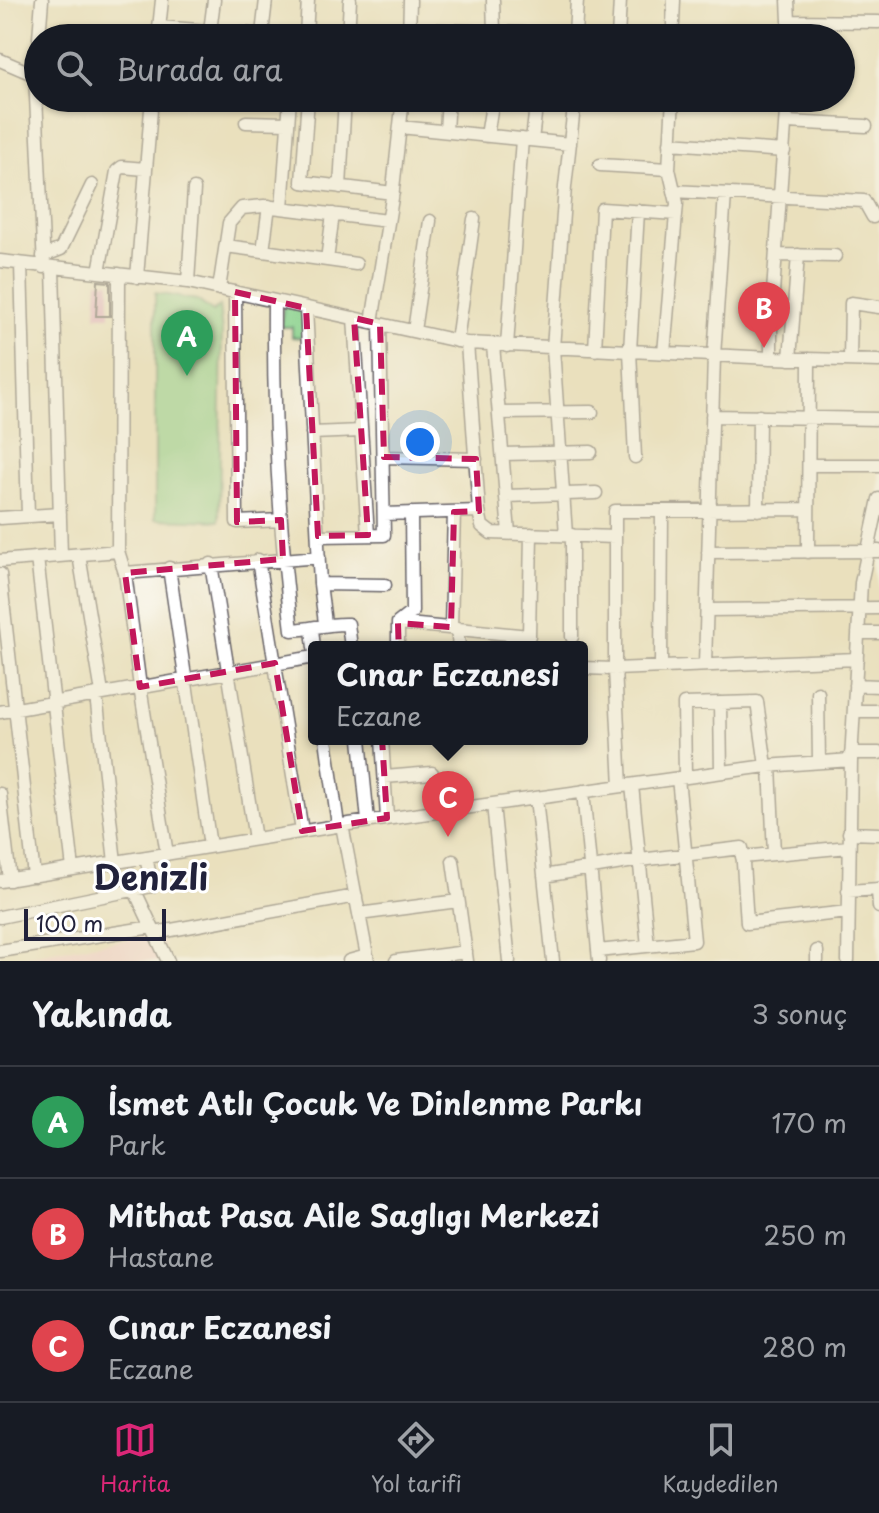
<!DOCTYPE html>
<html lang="tr">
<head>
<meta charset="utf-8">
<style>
	:root { --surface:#171b24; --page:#242831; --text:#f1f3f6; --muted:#9ea1a6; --line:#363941; --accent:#db2777 }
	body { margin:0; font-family:"Playpen Sans",sans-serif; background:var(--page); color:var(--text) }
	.scale { position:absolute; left:24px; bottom:20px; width:142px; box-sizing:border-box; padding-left:8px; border:4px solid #22223b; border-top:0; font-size:22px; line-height:28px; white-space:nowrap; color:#22223b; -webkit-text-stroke:6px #fff; paint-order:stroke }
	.you { position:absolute; left:420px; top:442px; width:28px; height:28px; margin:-20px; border:6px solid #fff; border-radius:50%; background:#1a73e8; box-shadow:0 0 0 12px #1a73e833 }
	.badge { display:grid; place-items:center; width:52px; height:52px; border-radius:50%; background:var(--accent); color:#fff; font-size:26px; font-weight:700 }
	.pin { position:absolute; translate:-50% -66px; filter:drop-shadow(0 2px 4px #0008) }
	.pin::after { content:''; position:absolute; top:42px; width:28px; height:24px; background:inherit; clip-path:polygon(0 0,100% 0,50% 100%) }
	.popup { position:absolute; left:308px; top:641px; width:280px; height:104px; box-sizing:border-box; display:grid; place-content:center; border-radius:8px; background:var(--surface); filter:drop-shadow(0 2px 6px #0005); font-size:26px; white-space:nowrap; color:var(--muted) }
	.popup b { font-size:30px; color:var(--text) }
	.popup::after { content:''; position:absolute; left:50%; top:100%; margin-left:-16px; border:16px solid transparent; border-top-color:var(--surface) }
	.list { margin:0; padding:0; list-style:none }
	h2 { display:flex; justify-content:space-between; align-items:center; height:104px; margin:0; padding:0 32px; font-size:34px }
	h2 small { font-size:26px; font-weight:400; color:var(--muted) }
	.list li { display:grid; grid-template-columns:52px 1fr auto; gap:24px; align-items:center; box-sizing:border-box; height:112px; padding:0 32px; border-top:2px solid var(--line) }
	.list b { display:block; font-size:30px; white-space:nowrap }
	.list p { margin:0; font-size:26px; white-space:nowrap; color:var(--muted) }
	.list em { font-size:26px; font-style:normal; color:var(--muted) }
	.icon { flex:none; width:44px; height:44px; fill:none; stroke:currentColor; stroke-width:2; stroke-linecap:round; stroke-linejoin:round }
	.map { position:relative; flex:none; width:879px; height:961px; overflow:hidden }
	.search { position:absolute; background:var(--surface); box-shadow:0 2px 6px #0004; left:24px; right:24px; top:24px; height:88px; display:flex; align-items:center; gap:20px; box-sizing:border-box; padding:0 28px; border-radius:44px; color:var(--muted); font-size:30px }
	.sheet { height:440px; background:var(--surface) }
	nav { display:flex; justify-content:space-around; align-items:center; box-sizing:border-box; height:112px; border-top:2px solid var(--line); background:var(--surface); font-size:22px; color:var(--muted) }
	nav a { display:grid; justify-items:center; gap:4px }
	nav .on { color:var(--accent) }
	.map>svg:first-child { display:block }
</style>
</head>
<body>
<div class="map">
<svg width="879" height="961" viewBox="0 0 879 961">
	<rect width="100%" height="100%" fill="#fff"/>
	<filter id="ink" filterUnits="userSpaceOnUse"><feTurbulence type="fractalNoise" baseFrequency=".0125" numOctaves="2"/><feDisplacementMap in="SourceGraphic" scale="16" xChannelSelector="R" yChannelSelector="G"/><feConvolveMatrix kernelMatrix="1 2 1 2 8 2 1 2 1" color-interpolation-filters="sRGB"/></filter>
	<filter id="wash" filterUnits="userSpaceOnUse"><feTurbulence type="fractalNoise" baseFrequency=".006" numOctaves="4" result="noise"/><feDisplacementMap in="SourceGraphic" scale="32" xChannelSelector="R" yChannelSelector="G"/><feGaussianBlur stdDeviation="1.8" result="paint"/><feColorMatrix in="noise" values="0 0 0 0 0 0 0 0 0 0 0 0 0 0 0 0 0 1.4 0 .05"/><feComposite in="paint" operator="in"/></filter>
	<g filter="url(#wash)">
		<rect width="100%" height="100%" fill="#eae0bd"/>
		<path fill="#f7cfd4" d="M161 934 166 961H0L59 950Z"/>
		<path fill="#89d08a" stroke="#567962" stroke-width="2" d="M155 293 197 300 213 312 219 306 222 332 219 521 155 519Z
			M283 306 306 311 308 338 292 337V327H281Z"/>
		<g id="blocks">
			<path fill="#dd92b9" d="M98 281 110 282V316H96Z"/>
		</g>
	</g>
	<g filter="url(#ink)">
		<use href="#blocks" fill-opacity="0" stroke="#686468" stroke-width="2"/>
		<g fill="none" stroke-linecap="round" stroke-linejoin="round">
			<defs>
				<path id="minor" d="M493 0 494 32
					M788 0 789 21
					M673 24 674 0
					M159 27 250 34 375 38
					M409 29 575 35 577 0
					M210 31 214 0
					M262 34 266 0
					M306 35 308 0
					M39 38 42 0
					M158 38 162 0
					M348 38 350 0
					M409 38 410 0
					M618 38 620 0
					M788 38 789 21 879 22
					M38 45 35 75 44 267
					M0 60 35 75
					M308 98 302 182 393 193
					M246 122 288 123
					M787 122 866 126
					M400 127 570 144
					M446 131 448 98
					M487 136 493 98
					M532 140 537 98
					M670 143 784 151
					M600 165 669 169
					M340 187 345 98
					M674 191 864 201 873 217
					M269 206 263 251 356 264
					M282 208 290 98
					M226 246 263 251
					M776 255 835 256
					M43 256 61 249 92 185
					M327 260 333 214
					M0 261 188 282 467 343 771 358 879 361
					M21 264 28 516
					M53 268 61 556
					M99 272 117 171 122 167 145 169
					M119 274 118 551 125 573 140 687 167 854
					M137 277 152 98
					M188 282 194 189
					M219 289 229 223 242 208 264 206 388 221
					M235 292 237 522 281 520
					M274 301C273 411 278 520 292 630 312 629 328 623 348 624L351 647
					M306 308 320 584 325 623
					M354 318 368 535
					M372 322 392 198 403 98
					M414 331 430 221
					M457 341 474 219
					M467 343 479 511
					M493 345 509 533
					M507 346 522 139
					M595 350 602 209 676 214
					M664 353 677 203 669 169 673 98
					M771 358V320L787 98
					M790 359 798 255
					M850 360 851 303 879 307
					M499 413 592 412
					M712 416 879 419
					M312 433 361 431
					M503 454 591 452
					M383 457 476 459
					M635 457 630 351 638 211
					M809 465H879
					M506 496 596 493
					M758 510 759 416
					M384 514 479 511 482 526 491 533 615 537
					M0 518 60 514
					M566 535 553 348 565 187 575 98
					M572 535V637
					M318 536 384 535 380 324
					M708 552 879 551
					M808 552 809 359
					M79 555 102 693
					M37 558 73 869
					M258 560 302 831
					M0 561 118 551
					M211 564 255 839
					M169 568 210 846
					M125 573 319 557
					M0 574 34 876
					M320 584 385 585
					M707 610 879 608
					M398 623 529 636 531 534
					M451 627 454 512
					M457 628 459 647
					M312 629 314 648
					M858 633H879
					M398 647V623L412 612 411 513
					M705 665 714 356 725 194
					M661 667 662 511
					M582 668 615 669V511L808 509
					M855 685 879 686
					M818 693 819 762
					M96 695 115 862
					M720 703 721 772
					M854 711H879
					M0 712 314 657
					M326 739 338 825
					M360 739 368 821
					M382 739 387 818
					M851 753H879
					M770 766 774 854
					M385 777 432 773
					M685 777 684 704 757 702 766 766
					M632 785 648 946
					M621 786 615 669 857 659
					M583 791 599 961
					M0 794 10 880
					M536 798 553 961
					M493 804 509 961
					M342 825 368 961
					M849 833 879 834
					M742 857 849 847
					M453 861 467 961
					M544 876 640 860 742 848 747 923 848 912
					M0 881 342 825 766 766 851 760 861 583 879 499
					M878 889 879 907
					M135 891 168 961
					M848 891 879 889
					M359 914 458 901
					M0 917 152 886 146 857
					M155 933 356 896
					M0 951 152 927
					M598 951 694 941 678 778
					M349 961 367 956
					M396 961 466 952
					M817 961V951
					M848 961 851 760"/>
			</defs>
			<use href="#minor" stroke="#686468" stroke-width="15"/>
			<use href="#minor" stroke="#fff" stroke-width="12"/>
		</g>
	</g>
	<path d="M0 0H879V961H0ZM235 292 306 308 318 536 368 535 354 318 380 324 384 457 476 459 479 511 454 512 451 627 398 623 400 689 379 691 387 818 302 831 275 663 140 687 125 573 283 559 281 520 237 522Z" fill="#eae0bd" fill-opacity=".55" fill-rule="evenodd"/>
	<path fill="none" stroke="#c2185b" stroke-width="6" stroke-dasharray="16 10" stroke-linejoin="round" d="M235 292 306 308 318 536 368 535 354 318 380 324 384 457 476 459 479 511 454 512 451 627 398 623 400 689 379 691 387 818 302 831 275 663 140 687 125 573 283 559 281 520 237 522Z"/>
	<g text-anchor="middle" stroke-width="6" stroke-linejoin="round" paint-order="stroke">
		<g font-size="34" font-weight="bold" fill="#22223b" stroke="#fff">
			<text x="151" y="890">Denizli</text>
		</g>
	</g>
</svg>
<div class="scale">100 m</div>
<div class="you"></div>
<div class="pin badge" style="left:187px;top:376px;background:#2e9e5b">A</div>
<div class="pin badge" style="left:764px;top:348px;background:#e0444e">B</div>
<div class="pin badge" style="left:448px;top:837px;background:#e0444e">C</div>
<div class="popup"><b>Cınar Eczanesi</b>Eczane</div>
<div class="search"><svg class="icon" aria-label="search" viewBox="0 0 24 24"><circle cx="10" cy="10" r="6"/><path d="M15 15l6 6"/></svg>Burada ara</div>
</div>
<section class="sheet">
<h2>Yakında<small>3 sonuç</small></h2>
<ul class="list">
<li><span class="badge" style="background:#2e9e5b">A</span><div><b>İsmet Atlı Çocuk Ve Dinlenme Parkı</b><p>Park</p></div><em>170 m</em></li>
<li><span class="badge" style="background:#e0444e">B</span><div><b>Mithat Pasa Aile Saglıgı Merkezi</b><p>Hastane</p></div><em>250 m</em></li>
<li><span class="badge" style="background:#e0444e">C</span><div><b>Cınar Eczanesi</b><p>Eczane</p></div><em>280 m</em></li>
</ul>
</section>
<nav>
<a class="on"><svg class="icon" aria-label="map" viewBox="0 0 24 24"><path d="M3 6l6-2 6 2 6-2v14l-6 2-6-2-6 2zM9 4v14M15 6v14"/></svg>Harita</a>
<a><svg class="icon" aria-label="directions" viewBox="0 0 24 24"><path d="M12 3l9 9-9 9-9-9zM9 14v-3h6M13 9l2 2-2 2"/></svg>Yol tarifi</a>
<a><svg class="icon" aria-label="saved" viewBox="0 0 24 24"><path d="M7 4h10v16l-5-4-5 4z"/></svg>Kaydedilen</a>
</nav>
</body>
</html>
